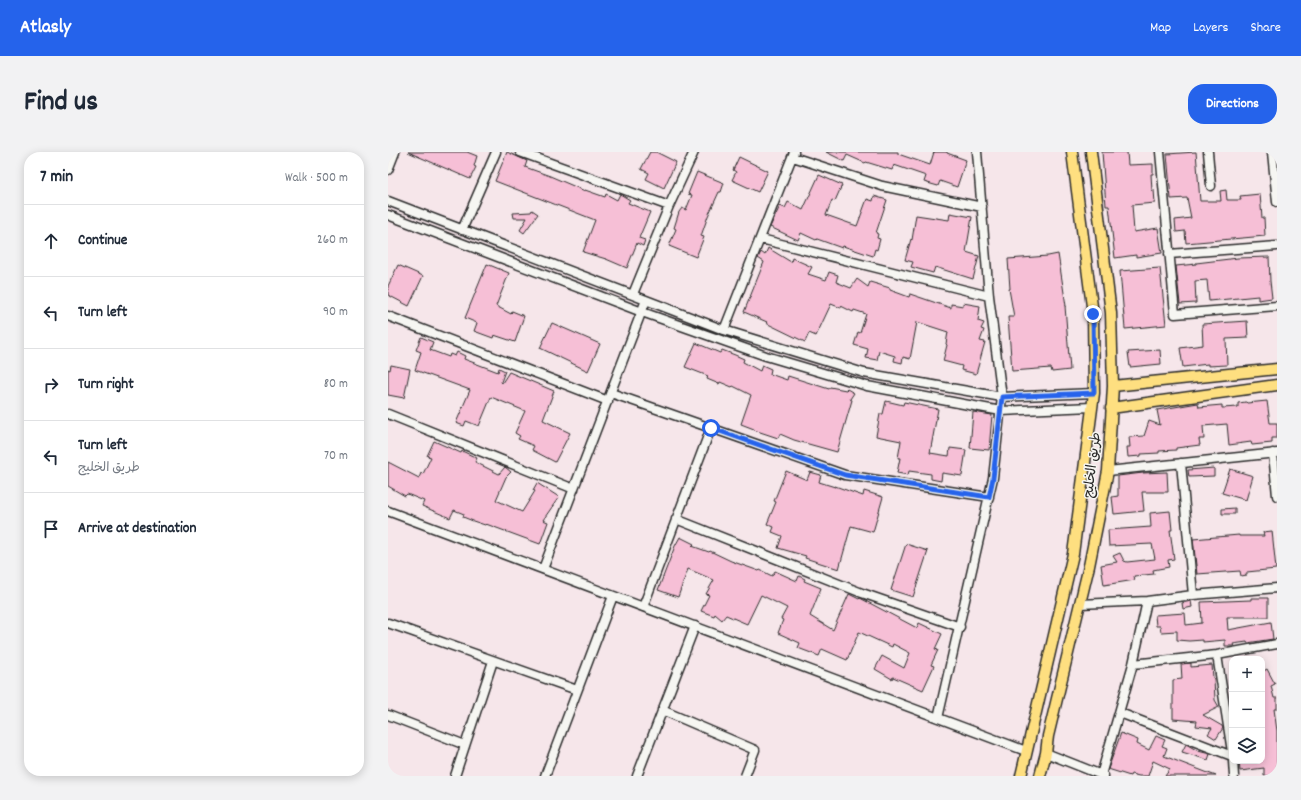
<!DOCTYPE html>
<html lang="en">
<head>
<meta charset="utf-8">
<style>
	:root { --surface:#fff; --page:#f2f2f3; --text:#1f2937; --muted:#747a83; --line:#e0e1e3; --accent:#2563eb }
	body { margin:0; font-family:Dekko,"Playpen Sans Arabic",sans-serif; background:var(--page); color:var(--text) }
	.controls { position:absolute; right:12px; bottom:12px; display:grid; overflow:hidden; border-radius:8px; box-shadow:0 2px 10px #0003 }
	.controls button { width:36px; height:36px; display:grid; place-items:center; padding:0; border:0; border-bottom:1px solid var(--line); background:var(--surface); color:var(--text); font:20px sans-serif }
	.stop { position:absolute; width:12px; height:12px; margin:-9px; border:3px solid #2563eb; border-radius:50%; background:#fff }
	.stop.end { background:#2563eb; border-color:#fff; box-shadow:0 1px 4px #0008 }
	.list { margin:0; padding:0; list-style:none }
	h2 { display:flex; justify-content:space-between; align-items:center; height:52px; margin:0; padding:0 16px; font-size:17px }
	h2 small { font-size:13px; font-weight:400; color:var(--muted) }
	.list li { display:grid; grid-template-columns:26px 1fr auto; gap:12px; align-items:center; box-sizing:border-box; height:72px; padding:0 16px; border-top:1px solid var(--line) }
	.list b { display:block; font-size:15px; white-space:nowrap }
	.list p { margin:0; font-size:13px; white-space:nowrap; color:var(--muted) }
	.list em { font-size:13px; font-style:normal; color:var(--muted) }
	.icon { flex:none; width:22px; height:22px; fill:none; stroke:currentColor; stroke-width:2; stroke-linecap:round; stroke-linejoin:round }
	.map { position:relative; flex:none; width:889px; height:624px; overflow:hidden; border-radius:16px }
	header { display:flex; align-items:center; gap:24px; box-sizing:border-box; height:56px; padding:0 20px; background:var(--accent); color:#fff }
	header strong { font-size:19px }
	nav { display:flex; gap:22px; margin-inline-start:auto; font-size:14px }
	.intro { display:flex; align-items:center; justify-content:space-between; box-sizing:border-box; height:96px; padding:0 24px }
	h1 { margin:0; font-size:28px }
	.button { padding:10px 18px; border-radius:16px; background:var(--accent); color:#fff; font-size:14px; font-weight:700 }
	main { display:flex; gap:24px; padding:0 24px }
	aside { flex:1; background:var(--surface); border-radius:16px; box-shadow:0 2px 10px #0003 }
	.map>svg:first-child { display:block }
</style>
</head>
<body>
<header>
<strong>Atlasly</strong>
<nav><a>Map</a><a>Layers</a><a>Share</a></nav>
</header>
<div class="intro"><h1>Find us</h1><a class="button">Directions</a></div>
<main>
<aside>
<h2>7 min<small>Walk · 500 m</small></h2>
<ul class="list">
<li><svg class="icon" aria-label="ahead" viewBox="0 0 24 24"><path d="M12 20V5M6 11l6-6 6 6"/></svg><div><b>Continue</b></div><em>260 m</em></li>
<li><svg class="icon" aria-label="left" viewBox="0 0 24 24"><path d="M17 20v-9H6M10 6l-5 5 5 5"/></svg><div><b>Turn left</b></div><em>90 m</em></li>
<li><svg class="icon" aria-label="right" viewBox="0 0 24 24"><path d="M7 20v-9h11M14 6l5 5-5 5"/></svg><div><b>Turn right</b></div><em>80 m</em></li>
<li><svg class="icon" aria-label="left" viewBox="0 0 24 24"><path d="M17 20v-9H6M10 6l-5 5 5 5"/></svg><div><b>Turn left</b><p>طريق الخليج</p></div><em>70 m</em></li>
<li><svg class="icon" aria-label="arrive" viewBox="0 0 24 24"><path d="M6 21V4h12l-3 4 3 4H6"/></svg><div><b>Arrive at destination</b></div></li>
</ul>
</aside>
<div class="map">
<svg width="889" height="624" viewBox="0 0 889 624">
	<rect width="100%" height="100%" fill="#f6e6ea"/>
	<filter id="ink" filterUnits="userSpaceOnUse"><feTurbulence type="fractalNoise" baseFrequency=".025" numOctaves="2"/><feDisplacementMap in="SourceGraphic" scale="8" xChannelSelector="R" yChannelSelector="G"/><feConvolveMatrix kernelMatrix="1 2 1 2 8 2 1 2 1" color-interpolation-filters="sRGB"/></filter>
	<g filter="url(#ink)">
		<path fill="#f6bfd6" stroke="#2b2b2b" d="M20 0H79L89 4 86 14 88 15 82 27Z
			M119 0 139 9 137 15 162 24 197 39V38L217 45 218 42 229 48 232 42 242 48 240 51 262 60 251 86 257 88 255 94 249 91 239 116 218 107 195 100 207 68 107 29Z
			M262 0H268L288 10 276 36 258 27 261 21 253 17Z
			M438 0H510V2L542 13 546 0H559V1L578 8 569 35 552 29 550 34 536 30 538 24 506 13 504 18 478 10 477 11 459 3 456 9Z
			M714 0H739L740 13 765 12V22H763L764 39 766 38 767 51 744 53 746 80 770 76 774 101 748 105V103L727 106 721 54H718Z
			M808 0 812 49H833L832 39 838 38 839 48H853L852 44 872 42 874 66H876L877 84 798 91 797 79 788 80 787 68 803 66 799 46 783 47 779 2Z
			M351 5 380 19 370 40 344 28 348 20 345 18Z
			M309 20 336 31 333 40H331L320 64 313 84 316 85 308 105 281 94 288 77 286 76 291 60 294 56 298 58 304 43 300 42Z
			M431 23 454 33 447 49 444 48 438 63 469 74 479 47 485 49 486 44 499 48 488 81 490 82 489 86 492 87 489 98 487 97 485 104 455 94 454 96 429 87 428 88 413 81 410 88 382 75 392 54 397 56 400 50 415 58Z
			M144 58 150 62 136 81 132 78 139 66H126L125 61 143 60Z
			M562 61 584 65 578 100 591 104 585 127 547 115 545 121 523 115 525 110 517 108 523 87 524 88 528 63 561 68Z
			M380 96 403 110 404 106 424 115 420 122 438 128 441 120 450 123 448 130 463 136 469 127 480 135 482 130 502 136V138L521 145 522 142 563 156V152L575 154V151L592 154 590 169 596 171 593 177 596 178 592 189 597 190 588 222 573 218 574 214 555 209 559 193 558 192 560 180 529 170 522 207 515 205 514 211 506 209 507 204 491 199 489 208 478 206 480 197 466 193 470 180 472 181 478 162 466 158 465 160 453 154V156L443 152 428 184 421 181 417 190 378 171 379 170 356 160 376 110 370 106 373 100 377 103Z
			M670 102 678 154H677L682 218 664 220 663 216 624 219 620 165H626L621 137H622L620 107 660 104Z
			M881 105 882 129 884 146 870 148V144L821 149 819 128 807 129 808 151 792 152 788 114 808 112V111L850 106Z
			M99 112 121 121 108 154 123 162 124 159 136 164 127 190 106 183 105 186 86 179 89 171 77 166Z
			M10 113 35 124 21 154 0 143V134Z
			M772 116 778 173 737 177 732 119Z
			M859 169 860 186 838 187 839 213 820 214V212L795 215 792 196 815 193 814 172Z
			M164 171 212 192 200 219 152 196Z
			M33 185 45 190 42 198 61 205 62 202 67 204 69 200 77 204 76 207 110 220 111 216 117 219 113 230 114 231 121 220 166 239 155 268 182 281 167 310 144 298 146 294 130 287 132 284 127 281 137 259 103 245 91 274 78 269 76 274 68 271 82 238 27 218 33 200 28 198Z
			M308 191 332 201 334 198 347 203 356 207 355 210 372 219 374 213 383 217 382 222 399 228 400 224 441 237 442 235 458 238 459 237 466 241 462 247 464 248 449 300 406 288 392 282 390 286 366 278V277L353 272 363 243 345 234 344 235 332 230 331 232 319 227 320 224 297 215Z
			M772 198 773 212 742 215 740 200Z
			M3 213 22 217 16 246 0 243V217L2 218Z
			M498 249 515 253 516 250 550 257 542 301 561 304 562 296 578 298 574 324 554 321 553 329 543 327V322L521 319 520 323 509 321 512 306H510L513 289 488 284 492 262H495Z
			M879 249 882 271H889V286H884V291L864 293 863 290 841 293 839 272 815 274 816 287H811L812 293 788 296V298L771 299V301L753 302V304L740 305 739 295H742L741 285 756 284 761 269 772 273 769 258 810 251 811 255 834 253V256L850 255V251L858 250 859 251Z
			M585 260 604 263 601 298 582 296Z
			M46 289 73 301 74 299 89 306 87 310 111 322 117 315 123 320 118 325 108 348 134 360 147 339 145 338 149 331 171 345 155 368 160 370 152 392 98 372 97 373 85 369 75 365 76 362 66 358 62 366 34 354 36 349 19 342 17 344 0 334V310L31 326 33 321 35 322 43 305 39 304Z
			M826 316V324L801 325 800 318Z
			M842 317 865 324 858 348 834 341Z
			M398 319 419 328 422 320 433 323 431 330 447 335V334L475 344 476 339 495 345 485 380 463 374 451 417 417 406 418 404 390 396 394 384 384 380 386 375 379 372 388 350 386 349Z
			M779 320 780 340H754L756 359 726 362 724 345 730 344V324L755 321Z
			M847 356V362H834V357Z
			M782 359 784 378H782L786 407 780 408 781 415 765 418 766 422 746 424 747 428 716 433 713 413 729 410 725 404 732 401 736 409 739 410 767 407 764 392 721 394 720 378 763 375 762 361Z
			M884 379 888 417 859 420V423L853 424 852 419 809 422 805 387 851 383V384H876L875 380Z
			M292 385 306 392 304 394 321 400 322 399 343 409 371 419 372 418 384 424 387 419 409 429 411 424 417 427 416 429 433 436 422 464 445 478 461 442 471 447 472 446 529 476 531 471 554 482 547 497 550 498 543 513 546 514 535 538 505 525 504 527 487 517 494 504 516 516 522 501 505 492 504 495 471 480 459 508 434 497 431 504 410 496 412 491 390 481 395 468 393 467 399 456 373 443 359 472 338 463 334 468 327 462 326 464 313 459 321 443 318 442 326 428 300 417 290 445 270 438 287 394Z
			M518 392 540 399 525 445 503 438Z
			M863 446H880V465H839L840 478 883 470 885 487 859 491V490L845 492 846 494H837V488L815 490V488L801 489 789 488V479L773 480 772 474H768L767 463 797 461 798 473 814 471 813 450 863 448Z
			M803 449 804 455 795 457 794 451Z
			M803 511V515L824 513 825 526H826L827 548 831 555 815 563 834 574 835 576 828 587 820 582 824 576 808 574 809 569 785 567V528L794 527 793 512Z
			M879 517 887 532 883 534 886 546H889V557H886L889 579V624H876V616L852 619 851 609H874V520Z
			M733 581 750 588 749 592 761 598 768 584 777 588 774 594 779 596 776 604 828 624H777L782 617 765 609 760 624H751L743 622 742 624 720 617Z
			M798 592 810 599 822 602 820 608 794 600Z"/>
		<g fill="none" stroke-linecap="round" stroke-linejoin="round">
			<defs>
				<path id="minor" d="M132 0 281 54
					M772 0 787 162 889 154
					M820 0 823 34
					M884 0 889 50
					M405 5 494 34 594 55
					M0 18 7 0
					M0 49 336 178 476 221 614 245 706 241
					M0 63 254 160 378 204 479 234 613 259 704 255
					M74 78 108 0
					M373 87 601 144
					M781 102 889 94
					M245 142 281 54 306 0
					M0 164 220 249
					M336 178 406 0
					M223 241 457 323 601 345
					M0 262 186 337
					M885 301 889 344
					M793 311 805 443
					M720 319 889 301
					M0 359 638 599
					M288 367 474 441 572 475
					M155 417 258 148
					M692 452 759 449 805 443 889 436
					M255 455 323 276
					M0 471 189 538
					M829 503 844 600
					M745 512 829 503 889 492
					M274 558 367 598 357 624
					M732 561 844 604
					M0 563 77 593
					M550 566 605 326 614 245 601 144 589 0
					M658 601 716 624
					M845 609 846 624
					M713 623 745 512 759 449
					M67 624 105 509
					M157 624 225 444
					M249 624 307 474"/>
				<path id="major" d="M725 234 889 217
					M723 256 889 233
					M633 624 685 402 706 241 705 162 684 0
					M652 624 658 601 660 584 701 414 720 319 725 234 723 161 703 0"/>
			</defs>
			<use href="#minor" stroke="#2b2b2b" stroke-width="11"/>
			<use href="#major" stroke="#2b2b2b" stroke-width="13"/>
			<use href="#minor" stroke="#f6f6f2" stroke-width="8"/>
			<use href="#major" stroke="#fedf80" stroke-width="10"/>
		</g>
	</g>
	<g fill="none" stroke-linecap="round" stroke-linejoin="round" filter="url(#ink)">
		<path stroke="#2563eb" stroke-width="5" d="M323 276 457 323 601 345 605 326 614 245 706 241 705 162"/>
	</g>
	<g text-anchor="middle" stroke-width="3" stroke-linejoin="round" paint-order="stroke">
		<g font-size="14" fill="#2b2b2b" stroke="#f6f6f2">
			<text transform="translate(703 313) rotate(-83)" y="5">طريق الخليج</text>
		</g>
	</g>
</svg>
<div class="controls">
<button>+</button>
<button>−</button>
<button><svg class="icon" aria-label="layers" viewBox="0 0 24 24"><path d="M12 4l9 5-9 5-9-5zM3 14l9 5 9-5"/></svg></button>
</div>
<div class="stop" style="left:323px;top:276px"></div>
<div class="stop end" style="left:705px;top:162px"></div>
</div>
</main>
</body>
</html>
